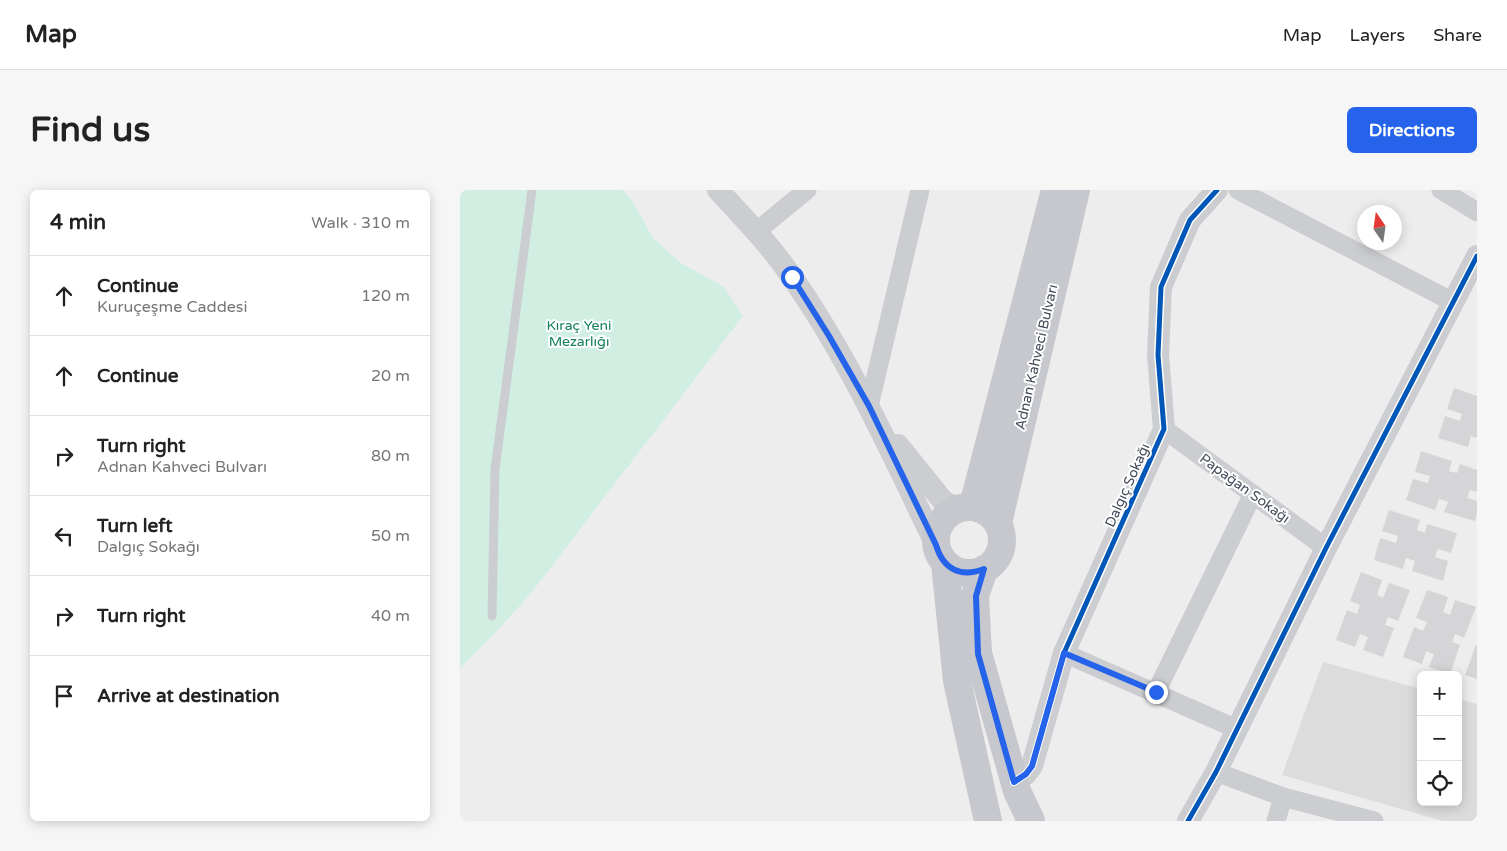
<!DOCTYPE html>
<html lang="en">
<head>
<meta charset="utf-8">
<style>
	:root { --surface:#fff; --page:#f6f6f6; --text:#222; --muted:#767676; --line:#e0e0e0; --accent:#2563eb }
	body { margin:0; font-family:"Varela Round",sans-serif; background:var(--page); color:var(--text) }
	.controls { position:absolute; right:15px; bottom:15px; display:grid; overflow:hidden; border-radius:8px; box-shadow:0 2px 12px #0003 }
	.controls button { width:45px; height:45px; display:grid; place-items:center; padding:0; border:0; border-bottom:1px solid var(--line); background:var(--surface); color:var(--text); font:25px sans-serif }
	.compass { position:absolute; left:897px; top:15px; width:45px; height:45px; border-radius:50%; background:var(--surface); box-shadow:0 2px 12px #0003; rotate:347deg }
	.stop { position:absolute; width:15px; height:15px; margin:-11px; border:4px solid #2563eb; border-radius:50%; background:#fff }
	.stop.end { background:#2563eb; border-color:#fff; box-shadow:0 1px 5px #0008 }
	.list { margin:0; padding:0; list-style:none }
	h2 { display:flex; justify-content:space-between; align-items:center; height:65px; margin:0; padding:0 20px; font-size:21px }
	h2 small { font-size:16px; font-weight:400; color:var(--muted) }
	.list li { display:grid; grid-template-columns:32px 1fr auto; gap:15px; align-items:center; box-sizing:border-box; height:80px; padding:0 20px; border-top:1px solid var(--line) }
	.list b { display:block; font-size:19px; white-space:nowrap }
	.list p { margin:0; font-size:16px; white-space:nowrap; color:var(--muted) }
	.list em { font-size:16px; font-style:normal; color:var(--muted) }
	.icon { flex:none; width:28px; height:28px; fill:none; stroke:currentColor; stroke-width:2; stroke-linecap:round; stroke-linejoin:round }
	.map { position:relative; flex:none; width:1017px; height:631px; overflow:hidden; border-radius:8px }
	header { display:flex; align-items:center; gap:30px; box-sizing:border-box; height:70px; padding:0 25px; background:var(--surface); border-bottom:1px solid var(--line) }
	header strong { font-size:24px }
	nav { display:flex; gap:28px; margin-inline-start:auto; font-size:18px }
	.intro { display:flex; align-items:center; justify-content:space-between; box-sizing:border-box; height:120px; padding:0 30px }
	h1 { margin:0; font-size:35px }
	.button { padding:12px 22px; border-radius:8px; background:var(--accent); color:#fff; font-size:18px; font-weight:700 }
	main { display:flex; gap:30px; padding:0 30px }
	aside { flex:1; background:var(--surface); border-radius:8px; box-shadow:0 2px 12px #0003 }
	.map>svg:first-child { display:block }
</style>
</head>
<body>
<header>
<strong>Map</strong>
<nav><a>Map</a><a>Layers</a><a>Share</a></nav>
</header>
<div class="intro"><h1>Find us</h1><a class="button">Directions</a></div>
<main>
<aside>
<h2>4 min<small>Walk · 310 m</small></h2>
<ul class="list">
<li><svg class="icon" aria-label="ahead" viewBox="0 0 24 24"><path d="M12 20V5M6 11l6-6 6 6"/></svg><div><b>Continue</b><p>Kuruçeşme Caddesi</p></div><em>120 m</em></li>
<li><svg class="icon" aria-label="ahead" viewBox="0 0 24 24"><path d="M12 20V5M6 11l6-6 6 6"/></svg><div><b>Continue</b></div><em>20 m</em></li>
<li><svg class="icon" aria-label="right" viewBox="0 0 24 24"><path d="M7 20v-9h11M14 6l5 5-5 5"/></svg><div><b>Turn right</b><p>Adnan Kahveci Bulvarı</p></div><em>80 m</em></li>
<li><svg class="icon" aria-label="left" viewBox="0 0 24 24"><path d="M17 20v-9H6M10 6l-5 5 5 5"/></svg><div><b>Turn left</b><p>Dalgıç Sokağı</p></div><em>50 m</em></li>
<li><svg class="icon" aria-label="right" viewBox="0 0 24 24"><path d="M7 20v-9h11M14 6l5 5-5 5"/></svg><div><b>Turn right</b></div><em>40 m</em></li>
<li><svg class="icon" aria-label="arrive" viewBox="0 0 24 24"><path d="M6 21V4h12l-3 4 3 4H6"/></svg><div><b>Arrive at destination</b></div></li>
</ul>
</aside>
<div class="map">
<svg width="1017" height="631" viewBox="0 0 1017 631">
	<rect width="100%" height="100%" fill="#eeeded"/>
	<path fill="#dcdcdd" d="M863 472 961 499V612H998V509L1017 514V631H983L822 585Z"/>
	<path fill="#d0efe2" d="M0 0H163L173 12 193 48 221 73 264 97 283 126 72 402 38 440 0 478Z"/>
	<path fill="#d5d5d7" d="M994 198 1017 206V248L1011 246 1008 257 978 248 985 226 1000 231 1002 224 987 219Z
		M961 261 992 271 989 281 997 283 1000 274 1017 280V302L1010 300 1007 308 1017 311V323L1015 331 984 322 988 312 986 311 979 309 975 320 946 310 953 289 968 293 970 286 955 282Z
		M929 320 960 330 957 340 965 343 967 334 997 343 991 363 978 359 975 367 988 371 983 391 952 381 955 371 946 368 943 379 914 370 920 348 936 353 938 346 922 341Z
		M901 382 922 390 917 405 923 408 929 393 950 400 938 431 928 427 925 435 934 438 923 467 903 460 908 447 900 444 895 457 876 450 887 420 897 424 900 415 890 411Z
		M967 400 988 407 983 422 990 425 995 410 1016 417 1004 448 995 444 992 452 1000 455 990 484 969 477 974 464 966 461 962 474 943 467 954 437 963 441 967 432 956 428Z
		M1016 455H1017V489L1005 485Z"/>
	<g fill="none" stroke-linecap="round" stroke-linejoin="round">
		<path stroke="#cbcdd1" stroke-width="9" d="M32 426 35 279 72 0"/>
		<path stroke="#cbcdd1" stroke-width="19" d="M778 0 993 112
			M981 0 1017 22
			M297 41 347 0
			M409 216 460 0
			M704 239 866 358
			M604 463 777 539
			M696 502 793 304
			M756 582 823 607 914 631
			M816 631 823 607"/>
		<path stroke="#cbcdd1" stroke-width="22" d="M258 0C284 28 310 55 332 87 390 170 432 264 476 355
			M438 255 483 311 498 319
			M554 592 566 584 572 576 604 463 704 239 698 165 701 97 730 30 757 0
			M728 631 756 582 866 358 1017 66"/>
		<path stroke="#c6c8ce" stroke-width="28" d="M476 350a33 33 0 1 1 66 0a33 33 0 1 1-66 0Z
			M509 317 515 308 595 0
			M538 333 616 0
			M485 373 497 491 528 631
			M524 379 515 406 518 463 557 601 571 631"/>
		<defs>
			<path id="cycleway" d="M554 592 566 584 572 576 604 463 704 239 698 165 701 97 730 30 757 0
				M728 631 756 582 866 358 1017 66"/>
		</defs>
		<use href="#cycleway" stroke="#fff" stroke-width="8"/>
		<use href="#cycleway" stroke="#0057b8" stroke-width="5"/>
	</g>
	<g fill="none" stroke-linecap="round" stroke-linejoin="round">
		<path stroke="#2563eb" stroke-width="6" d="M332 87 369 146 409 216 476 355C483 379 500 388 524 379L516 406 518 464 554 592 566 584 572 576 604 463 696 502"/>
	</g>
	<g text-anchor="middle" stroke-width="4" stroke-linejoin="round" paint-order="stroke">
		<g font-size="14" fill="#127e5e" stroke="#fff">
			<text x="119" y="140">Kıraç Yeni<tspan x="119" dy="16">Mezarlığı</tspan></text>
		</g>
		<g font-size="14" fill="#444b5a" stroke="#fff">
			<text transform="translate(576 167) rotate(-77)" y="5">Adnan Kahveci Bulvarı</text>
			<text transform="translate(667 295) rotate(-66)" y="5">Dalgıç Sokağı</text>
			<text transform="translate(785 298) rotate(36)" y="5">Papağan Sokağı</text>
		</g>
	</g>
</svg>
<div class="controls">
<button>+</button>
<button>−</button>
<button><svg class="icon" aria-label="locate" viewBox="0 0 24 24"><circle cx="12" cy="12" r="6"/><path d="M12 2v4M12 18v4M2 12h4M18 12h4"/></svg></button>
</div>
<svg class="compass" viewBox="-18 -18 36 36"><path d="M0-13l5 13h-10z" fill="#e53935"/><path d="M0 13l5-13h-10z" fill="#767676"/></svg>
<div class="stop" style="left:332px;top:87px"></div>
<div class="stop end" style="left:696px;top:502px"></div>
</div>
</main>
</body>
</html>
